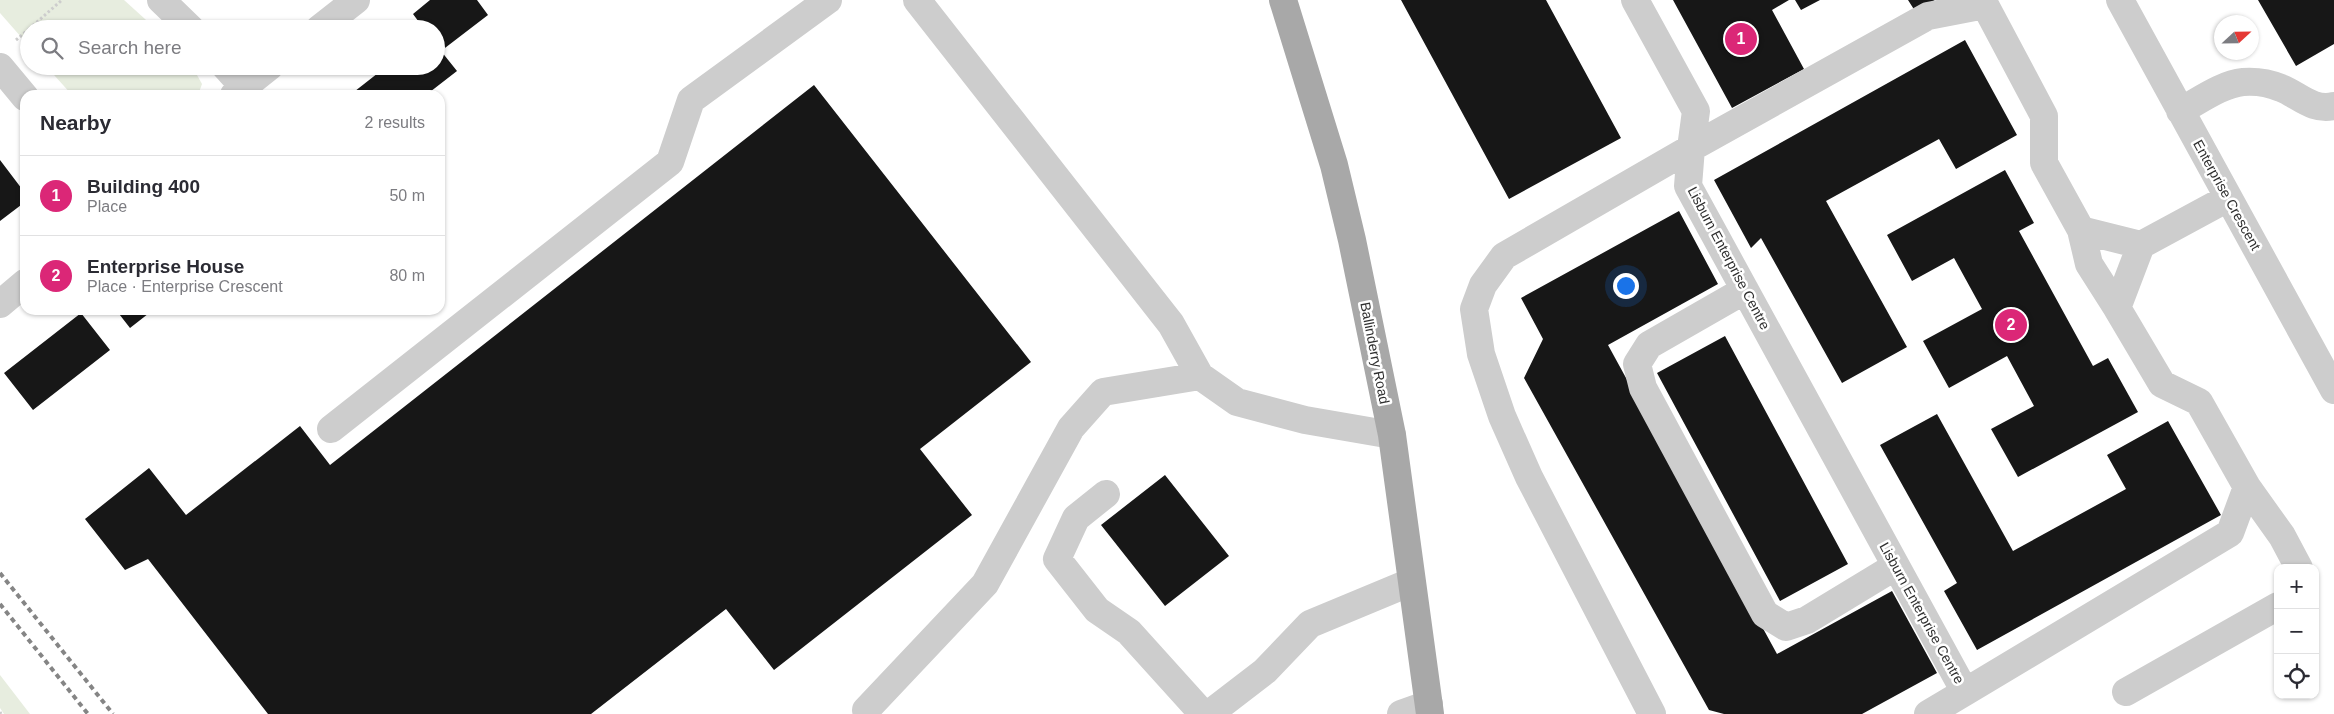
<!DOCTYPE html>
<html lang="en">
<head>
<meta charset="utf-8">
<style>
	:root { --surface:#fff; --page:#f7f7f7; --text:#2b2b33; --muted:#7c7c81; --line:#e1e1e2; --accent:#db2777 }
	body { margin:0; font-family:Arial,sans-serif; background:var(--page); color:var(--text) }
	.controls { position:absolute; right:15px; bottom:15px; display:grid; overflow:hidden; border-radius:10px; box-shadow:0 1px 4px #0004 }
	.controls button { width:45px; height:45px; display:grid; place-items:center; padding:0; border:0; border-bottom:1px solid var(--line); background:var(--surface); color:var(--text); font:25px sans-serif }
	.compass { position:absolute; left:2214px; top:15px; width:45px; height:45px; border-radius:50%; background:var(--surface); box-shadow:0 1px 4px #0004; rotate:68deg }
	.you { position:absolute; left:1625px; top:285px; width:18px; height:18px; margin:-12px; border:4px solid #fff; border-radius:50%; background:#1a73e8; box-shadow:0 0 0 8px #1a73e833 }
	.badge { display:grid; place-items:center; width:32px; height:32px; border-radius:50%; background:var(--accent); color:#fff; font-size:16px; font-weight:700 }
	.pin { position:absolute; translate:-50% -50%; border:2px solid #fff; box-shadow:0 1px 5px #0006 }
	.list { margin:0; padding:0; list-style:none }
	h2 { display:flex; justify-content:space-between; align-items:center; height:65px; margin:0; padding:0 20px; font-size:21px }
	h2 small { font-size:16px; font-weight:400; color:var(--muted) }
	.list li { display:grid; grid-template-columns:32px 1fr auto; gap:15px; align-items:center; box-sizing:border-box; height:80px; padding:0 20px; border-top:1px solid var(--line) }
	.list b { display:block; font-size:19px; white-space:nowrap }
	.list p { margin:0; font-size:16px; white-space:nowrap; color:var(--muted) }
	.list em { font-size:16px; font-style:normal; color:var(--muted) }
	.icon { flex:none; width:28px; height:28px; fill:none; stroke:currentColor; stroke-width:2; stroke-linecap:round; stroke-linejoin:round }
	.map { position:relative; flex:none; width:2334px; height:714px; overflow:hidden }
	.search { position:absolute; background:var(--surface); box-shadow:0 1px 4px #0004; left:20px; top:20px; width:425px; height:55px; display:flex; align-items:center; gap:12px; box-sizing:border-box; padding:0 18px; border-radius:28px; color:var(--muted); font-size:19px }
	.panel { position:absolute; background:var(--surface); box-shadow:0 1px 4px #0004; left:20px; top:90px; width:425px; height:225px; border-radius:15px }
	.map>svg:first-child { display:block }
</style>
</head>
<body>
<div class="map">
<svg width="2334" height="714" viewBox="0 0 2334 714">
	<rect width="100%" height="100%" fill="#fff"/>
	<path fill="#e7eddf" d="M0 0H124L156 29H29V46L0 13Z
		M46 66H192L202 84 198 95H72Z
		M0 675 30 714H4L0 708Z"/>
	<path fill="#171717" d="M430 0H477L488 15 441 51 457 71 426 95H350L387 66H436V29H424L413 14Z
		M1401 0H1546L1621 138 1509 199Z
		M1673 0H1789L1772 10 1804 69 1732 108Z
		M1795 0H1820L1801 10Z
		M1908 0H1935L1915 11Z
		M2258 0H2334V44L2296 66Z
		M1965 40 2017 135 1956 169 1939 139 1826 201 1907 347 1842 383 1761 238 1751 248 1714 180Z
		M814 85 1031 362 920 449 972 515 774 670 726 609 591 714H268L148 559 125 570 85 519 149 468 186 515 300 426 330 465Z
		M0 160 25 193V202L0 221Z
		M2005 170 2034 223 2019 231 2093 366 2108 358 2138 412 2018 477 1991 429 2034 406 2007 356 1949 388 1923 341 1982 309 1954 258 1912 281 1887 235Z
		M1679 211 1718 284 1608 345 1777 654 1892 591 1937 673 1862 714H1724L1709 710 1524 378 1543 339 1521 298Z
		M116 310H153L130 328Z
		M81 313 110 350 33 410 4 373Z
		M1725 336 1848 564 1780 601 1657 373Z
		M1937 414 2013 551 2126 489 2107 455 2168 421 2221 515 1977 650 1944 591 1957 583 1880 445Z
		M1165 475 1229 556 1165 606 1101 525Z"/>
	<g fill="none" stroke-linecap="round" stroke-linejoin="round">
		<path stroke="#cdcdcd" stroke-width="3" stroke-dasharray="2.5 2.5" stroke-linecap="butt" d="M29 29 62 0
			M16 40 29 29
			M0 712 1 714"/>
		<path stroke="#cdcdcd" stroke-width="28" d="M161 0 191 29
			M917 0 1171 324 1200 376
			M1635 0 1696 111 1691 148 1504 256 1483 285 1474 309 1481 354 1502 416 1529 477 1652 714
			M2120 0 2334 390
			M319 29 356 0
			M225 66 244 87
			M0 67 25 97
			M234 95 270 66
			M2180 111C2199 101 2222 84 2243 82 2256 81 2269 83 2281 88 2299 95 2312 111 2334 106
			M2081 230 2089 264 2117 308
			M2141 245 2081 230 2044 163V116L1985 5 1928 16 1691 148 1688 186 1965 692 2230 533 2247 487 2199 402 2162 384 2117 308 2141 245 2228 198
			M1745 290 1649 345 1637 364 1643 388 1765 614 1786 627 1807 620 1896 566
			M0 304 25 283
			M331 429 670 162 691 100 828 0
			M2247 487 2282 536 2299 568
			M1106 494 1076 518 1057 559 1097 610 1129 632 1203 714
			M2126 692 2278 606
			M866 710 985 584 1071 428 1103 392 1200 376 1237 402 1305 420 1392 435
			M1209 714 1265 671 1310 624 1411 582
			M1401 714 1429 704
			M1928 714 1965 692"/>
		<path stroke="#a8a8a8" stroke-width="28" d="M1283 0 1334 165 1352 240 1392 435 1430 714"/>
		<path stroke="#858585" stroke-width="4" stroke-dasharray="5 4" stroke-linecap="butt" d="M0 573 113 714
			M0 604 88 714"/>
	</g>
	<g text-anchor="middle" stroke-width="5" stroke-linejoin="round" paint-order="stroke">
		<g font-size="14" fill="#303030" stroke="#fff">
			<text transform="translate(2227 195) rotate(61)" y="5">Enterprise Crescent</text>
			<text transform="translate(1729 258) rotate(62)" y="5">Lisburn Enterprise Centre</text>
			<text transform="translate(1375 353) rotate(79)" y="5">Ballinderry Road</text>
			<text transform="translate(1922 613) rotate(61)" y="5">Lisburn Enterprise Centre</text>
		</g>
	</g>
</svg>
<div class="controls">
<button>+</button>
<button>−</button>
<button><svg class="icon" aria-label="locate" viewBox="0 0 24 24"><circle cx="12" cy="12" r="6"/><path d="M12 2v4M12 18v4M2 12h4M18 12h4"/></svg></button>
</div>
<svg class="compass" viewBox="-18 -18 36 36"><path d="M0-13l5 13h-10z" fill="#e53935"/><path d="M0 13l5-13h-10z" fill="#7c7c81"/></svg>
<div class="you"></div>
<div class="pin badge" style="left:1741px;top:39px">1</div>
<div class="pin badge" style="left:2011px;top:325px">2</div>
<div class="search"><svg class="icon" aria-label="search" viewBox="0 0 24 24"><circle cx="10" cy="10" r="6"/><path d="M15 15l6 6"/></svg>Search here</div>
<section class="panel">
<h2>Nearby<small>2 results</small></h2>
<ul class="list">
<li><span class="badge">1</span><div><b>Building 400</b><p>Place</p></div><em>50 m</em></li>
<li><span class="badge">2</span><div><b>Enterprise House</b><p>Place · Enterprise Crescent</p></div><em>80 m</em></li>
</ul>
</section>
</div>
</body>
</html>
